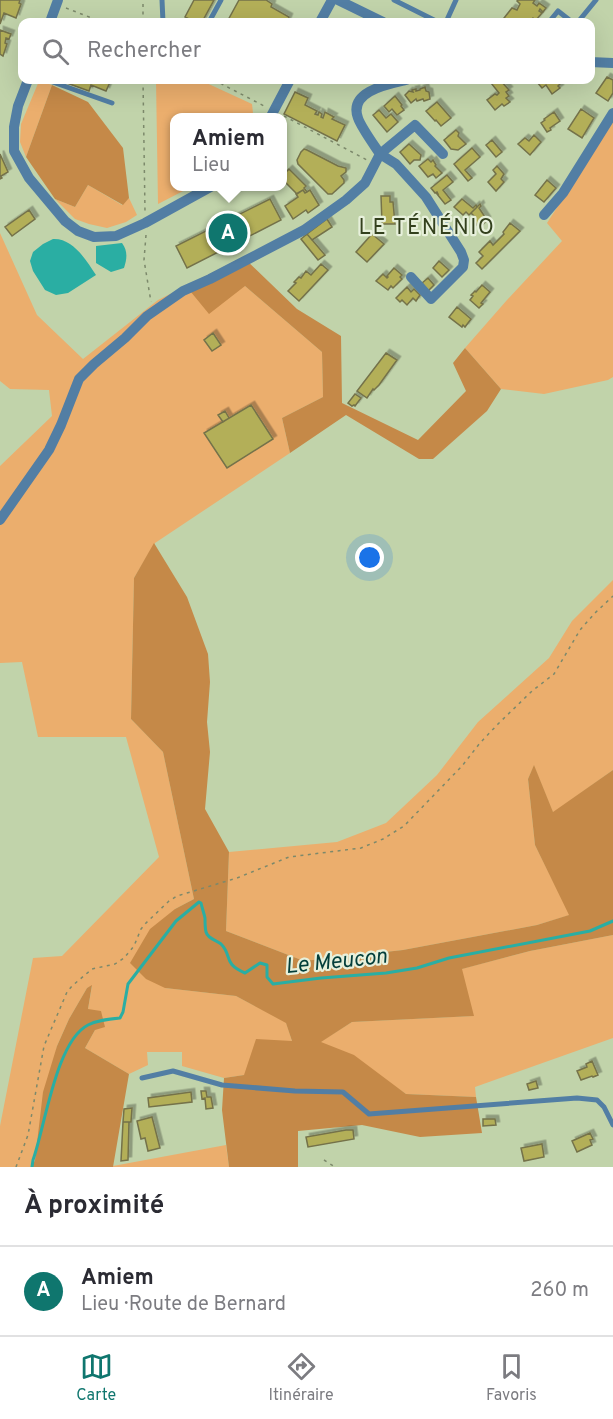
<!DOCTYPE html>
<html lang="fr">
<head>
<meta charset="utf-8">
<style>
	:root { --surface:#fff; --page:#f7f7f7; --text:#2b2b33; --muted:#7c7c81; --line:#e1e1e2; --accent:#0f766e }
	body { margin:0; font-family:Overpass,sans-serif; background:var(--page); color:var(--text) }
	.you { position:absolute; left:370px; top:558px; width:21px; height:21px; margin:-15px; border:4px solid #fff; border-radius:50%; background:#1a73e8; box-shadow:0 0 0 9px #1a73e833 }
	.badge { display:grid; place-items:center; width:39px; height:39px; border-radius:50%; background:var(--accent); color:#fff; font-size:20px; font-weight:700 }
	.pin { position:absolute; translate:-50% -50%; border:3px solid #fff; box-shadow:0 2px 6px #0006 }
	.popup { position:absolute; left:170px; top:113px; width:117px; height:78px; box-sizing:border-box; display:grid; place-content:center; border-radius:12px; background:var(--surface); filter:drop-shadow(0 2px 4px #0005); font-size:20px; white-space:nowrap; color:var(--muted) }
	.popup b { font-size:22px; color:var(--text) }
	.popup::after { content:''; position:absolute; left:50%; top:100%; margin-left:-12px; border:12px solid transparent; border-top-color:var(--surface) }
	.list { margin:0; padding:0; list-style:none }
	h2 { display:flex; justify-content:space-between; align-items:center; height:78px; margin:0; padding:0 24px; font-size:26px }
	h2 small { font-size:20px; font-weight:400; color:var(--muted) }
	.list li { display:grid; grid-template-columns:39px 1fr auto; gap:18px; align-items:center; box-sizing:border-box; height:90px; padding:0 24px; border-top:2px solid var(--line) }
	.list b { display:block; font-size:22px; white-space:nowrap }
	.list p { margin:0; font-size:20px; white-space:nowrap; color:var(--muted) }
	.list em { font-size:20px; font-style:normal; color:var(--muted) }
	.icon { flex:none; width:33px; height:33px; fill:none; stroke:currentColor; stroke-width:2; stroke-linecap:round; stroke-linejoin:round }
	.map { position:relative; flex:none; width:613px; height:1167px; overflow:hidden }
	.search { position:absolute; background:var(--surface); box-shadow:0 6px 24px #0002; left:18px; right:18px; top:18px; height:66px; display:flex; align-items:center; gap:15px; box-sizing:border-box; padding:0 21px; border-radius:12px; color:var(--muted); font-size:22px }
	.sheet { height:168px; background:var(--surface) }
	nav { display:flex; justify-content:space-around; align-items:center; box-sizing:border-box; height:84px; border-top:2px solid var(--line); background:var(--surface); font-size:16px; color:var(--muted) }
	nav a { display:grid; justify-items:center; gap:3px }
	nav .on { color:var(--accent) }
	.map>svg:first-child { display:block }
</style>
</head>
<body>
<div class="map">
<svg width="613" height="1167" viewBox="0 0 613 1167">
	<defs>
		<filter id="shadow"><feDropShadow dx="3.5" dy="-3.5" stdDeviation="0" flood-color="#0004"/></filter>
	</defs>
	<rect width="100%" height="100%" fill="#c1d3aa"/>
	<path fill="#ebae6d" d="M156 80H200L252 104 253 113 259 116 258 118H174V186L191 187 158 204Z
		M39 81 52 85 26 157 20 142 21 124Z
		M613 121V377L608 380 544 394 501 389 465 348 507 300 562 241 547 223Z
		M88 185 122 205 129 198 137 215 126 222 107 228 89 224 75 219 55 199 75 207Z
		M0 233 37 315 83 359 158 300 186 286H245L322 352 323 397 282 418 290 453 155 543 134 578 131 719 163 752 194 899 175 909 165 988 236 996 286 1022 292 1041 244 1075 224 1078 182 1066V1052H147L148 1065 129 1074 85 1048 95 1030 88 1009 92 986 87 988 69 1019 57 1046 35 1160 32 1167H0V1126L33 958 62 956 159 857 126 737H38L22 662 0 663V466L52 416 49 390 10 389 0 381Z
		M613 580V770L553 813 534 766 528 779 535 845 570 915 537 925 403 950 304 961 226 931 229 852 337 842 386 823 437 775 478 722 549 658 572 621Z
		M613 935V1038L475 1087 476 1097 406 1094 388 1082 320 1042 352 1022 473 1016 461 969 530 951Z
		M226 1145 229 1167H113V1166Z"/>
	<path fill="#c58948" d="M52 85 88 102 123 148 129 198 123 205 88 185 75 207 55 199 26 157Z
		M243 257 297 309 341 336 342 403 418 440 466 391 453 363 465 348 501 389 487 411 433 459H419L346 415 290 453 282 418 323 397 322 352 245 286 209 314 186 286Z
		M154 543 187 597 208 654 210 682 207 722 210 752 205 809 229 852 226 931 304 961 403 950 537 925 569 915 535 845 528 779 534 765 553 812 613 770V935L530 951 462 969 474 1016 352 1022 321 1042 354 1055 406 1094 476 1097 482 1133 420 1137 362 1125 298 1131V1167H229L222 1110 224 1078 244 1075 256 1039 292 1041 286 1023 236 996 165 988 146 979 130 963 150 929 175 909 194 899 163 752 131 719 134 578Z
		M92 985 88 1009 101 1011 105 1027 95 1030 85 1048 129 1074 113 1167H32L35 1160 43 1092 57 1046 69 1019 87 988Z"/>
	<path fill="#2aaea3" d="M53 239C73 238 86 260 96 275L68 293 56 295 45 290 33 271 30 261 33 252 43 244Z
		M122 243C128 251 127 259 124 268L111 272 96 263V246Z"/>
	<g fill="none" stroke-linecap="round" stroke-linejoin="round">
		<path stroke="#2aaea3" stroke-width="3" d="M32 1167 33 1160C45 1127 56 1041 88 1025 98 1020 109 1019 120 1018L123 1012 128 984 176 921 199 902 201 903C202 908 204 913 205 918 205 922 205 928 206 932 208 939 216 940 221 944 233 956 222 963 245 973L260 963 267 965V977L273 984 321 978 386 973 417 968 449 958 590 931 613 921"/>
	</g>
	<path fill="#b3af58" stroke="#74724a" stroke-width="1.5" filter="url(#shadow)" d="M0 0H20L19 3 21 4 16 18 4 13 0 24Z
		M194 0H214L202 22H195L185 17Z
		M239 0H266L272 4 271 7 289 17 287 22H227Z
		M518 0H535L533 3 537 6 539 3 546 8 543 12 540 9 539 11 542 13 536 20 533 18 532 20 535 22H506H508V20L504 18 512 8 517 10 520 4 517 1Z
		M0 30 11 34 9 39 6 38 5 43 7 44 3 56 0 54Z
		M607 77 613 80V93L608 101 596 93Z
		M69 80H111L106 91 91 85 89 91 67 83Z
		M495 80H500L509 90 506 92 509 96 506 98 510 102 504 106 502 104 495 110 487 100 495 94 497 95 499 93 491 83Z
		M539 80 544 82 545 81 547 83 551 80H558L561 83 558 86 560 88 552 94 546 85 542 88 537 82Z
		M425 87 426 91 429 92 430 99 424 101 423 99 417 101 416 99 411 103 405 95 409 91 413 92 412 90 416 89V91L420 90V89Z
		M295 92 308 98 305 105 317 111 315 114 318 115 319 112 322 114 321 117 323 118 325 112 334 117 332 119 345 125 337 141 284 114Z
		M395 96 402 105 401 106 404 110 397 115 392 109 389 112 384 106Z
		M437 102 451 118 441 126 436 120 435 121 426 111Z
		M581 109 594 118 582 138 568 129Z
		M379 110 386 118 391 114 398 122 387 132 373 115Z
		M554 112 560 121 550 128 551 130 547 132 541 123 545 120 544 119Z
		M456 130 459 133 458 136 466 144 458 150 451 149 444 140Z
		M534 135 541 142 530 155 518 144 525 138 529 141Z
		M492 140 502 152 496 157 486 145Z
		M409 144 421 155 420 160H414L410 164 400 152Z
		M472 148 480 157 465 170 472 178 468 181 454 164Z
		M304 149 307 150 338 166 346 168V172L341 176 344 180V183L332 194H328L298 164 297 160 301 152Z
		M0 154 8 172 1 176 2 178 0 179Z
		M428 159 431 162 433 160 436 165 435 166 442 173 436 178 433 174 428 177 419 166Z
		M497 166 504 174 501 179 504 182 496 191 488 182 496 174 493 170Z
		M289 169 306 186 304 188 307 192 305 193 303 190 297 194 282 179 286 174 285 173Z
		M447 175 453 182 443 190 451 200 445 204 437 194H438L437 192 435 193 431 188Z
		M547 180 556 188 544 202 535 195Z
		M303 190 305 193 310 190 319 205 308 213 306 210 293 219 285 206 298 197 296 194Z
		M381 196H390V202H393L395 224H382Z
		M270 199 281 220 187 268 176 246Z
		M462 199 473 208 476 205 477 207 469 215 466 212 463 215 454 207Z
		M480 204 481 206 479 208 487 220 479 228 472 218 474 216 471 213Z
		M29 210 35 219 12 236 5 227Z
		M327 219 332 227 312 240 307 234Z
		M510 223 520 231 482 269 476 263 483 256 479 252 490 241 493 245 504 234 503 232Z
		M307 234 325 255 318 260 301 239Z
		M372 234 384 244 367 262 356 252Z
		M439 261 449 270 442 277 433 268Z
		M321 264 328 270 299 301 288 291 296 283 294 282 299 277 301 278 306 271 311 275Z
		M394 268 402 275 400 277 402 279 393 288 391 286 388 290 376 281 383 274 387 278 388 277 387 276Z
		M428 278 434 285 428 291 422 283Z
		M482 285 490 292 481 303 483 304 479 308 470 300 473 296 471 295 475 291 476 292Z
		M407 287 411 292 414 289 420 295 416 301 413 298 407 305 402 300 400 302 396 298Z
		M457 307 471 319 465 327 463 325 462 327 449 317Z
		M213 333 221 345 212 351 204 340Z
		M386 353 397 360 379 385 374 390 373 389 367 398 357 391Z
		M355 394 361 398 355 406 354 405 352 406 348 403Z
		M251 405 273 439 227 468 204 433Z
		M225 411 229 418 223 422 218 415Z
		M592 1061 598 1075 593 1077 592 1076 581 1080 577 1071 587 1067 586 1064Z
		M536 1081 538 1088 529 1090 527 1084Z
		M201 1091H206L207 1097H211L213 1108 206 1109 205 1098 202 1099Z
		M191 1092 192 1102 149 1107 148 1098Z
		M132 1108 131 1122H123L124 1109Z
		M152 1117 160 1148 148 1151 145 1138 141 1139 137 1121Z
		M483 1119H495L496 1125 483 1126Z
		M123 1122H129L128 1160 121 1161Z
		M346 1130H353L354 1139 308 1147 306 1137Z
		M590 1133 593 1139 590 1140 592 1145 577 1152 572 1141Z
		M542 1144 544 1157 524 1161 521 1148Z"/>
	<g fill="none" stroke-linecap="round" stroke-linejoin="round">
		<path stroke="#7c896b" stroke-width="1.5" stroke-dasharray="3 4.5" stroke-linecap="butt" d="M66 8 102 22
			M143 22V0
			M143 80 145 212
			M214 80 266 107
			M284 116 367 160
			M146 235 144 260 151 302
			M324 1160 335 1167
			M16 1167 28 1135 44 1046 67 992 72 986 92 969 115 964 124 958 134 946 141 929 146 923 169 901 177 896 237 878 289 857 361 848 383 839 404 826 462 766 480 743 498 724 532 691 554 674 580 630 595 613 613 596"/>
		<path stroke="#527ea4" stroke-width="5" d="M162 0 163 22
			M394 0 438 22
			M209 22 221 0
			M446 22 456 0
			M549 22 558 11 572 22
			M578 22 596 0
			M47 80 112 103
			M142 1078 173 1071 222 1085 295 1091 343 1092 369 1114 577 1098 597 1100 604 1107 613 1125"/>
		<path stroke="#527ea4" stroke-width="10" d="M338 0 383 22
			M50 22 58 0
			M320 22 332 0
			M590 62 613 63
			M28 80 18 106 14 127V151L29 178 65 221 78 231 94 237 116 236 145 223 212 186
			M270 118 290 80
			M544 215 563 193 613 113
			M411 277 431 299 463 267 464 260 461 252 426 197 396 164 380 154 415 125 443 154
			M0 520 49 450 61 425 79 379 94 364 125 338 147 316 183 291 210 279 304 230 346 200 365 183 380 154C374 145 361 127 358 118 348 91 389 84 406 80"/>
	</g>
	<g text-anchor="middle" stroke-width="4.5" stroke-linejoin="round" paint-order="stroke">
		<g font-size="22" letter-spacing="1.5" fill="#33401d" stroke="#e7f0db">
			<text x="427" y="234">LE TÉNÉNIO</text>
		</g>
		<g font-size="22" font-style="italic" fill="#033e3a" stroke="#e7f0db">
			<text transform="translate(336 960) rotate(-6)" y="8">Le Meucon</text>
		</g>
	</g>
</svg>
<div class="you"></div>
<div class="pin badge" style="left:228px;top:233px">A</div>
<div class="popup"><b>Amiem</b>Lieu</div>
<div class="search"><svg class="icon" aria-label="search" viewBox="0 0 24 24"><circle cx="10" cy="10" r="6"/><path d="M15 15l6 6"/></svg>Rechercher</div>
</div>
<section class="sheet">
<h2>À proximité<small></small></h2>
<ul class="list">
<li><span class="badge">A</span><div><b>Amiem</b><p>Lieu · Route de Bernard</p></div><em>260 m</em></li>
</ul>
</section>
<nav>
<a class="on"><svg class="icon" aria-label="map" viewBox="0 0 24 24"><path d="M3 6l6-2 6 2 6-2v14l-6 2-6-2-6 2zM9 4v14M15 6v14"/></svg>Carte</a>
<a><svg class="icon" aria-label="directions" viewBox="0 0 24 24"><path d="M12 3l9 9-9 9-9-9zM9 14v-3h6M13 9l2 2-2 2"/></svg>Itinéraire</a>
<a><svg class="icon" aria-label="saved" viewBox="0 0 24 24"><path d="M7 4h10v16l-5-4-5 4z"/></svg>Favoris</a>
</nav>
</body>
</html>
